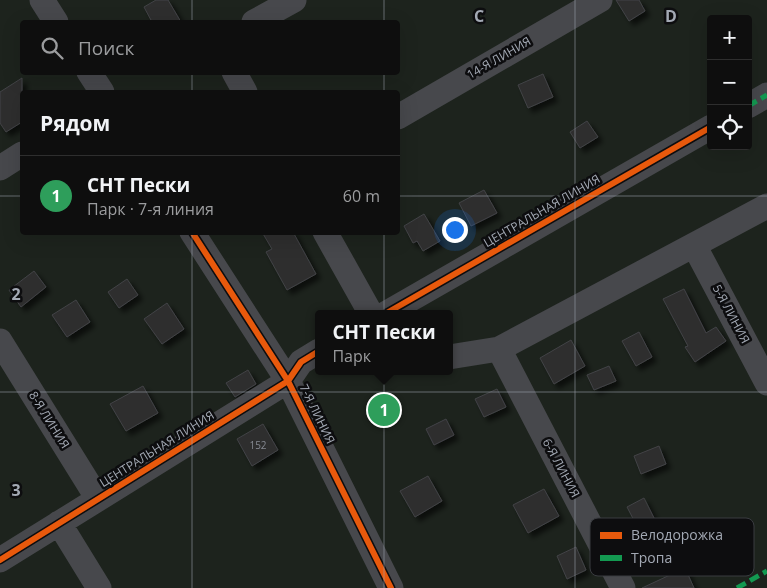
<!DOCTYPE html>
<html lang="ru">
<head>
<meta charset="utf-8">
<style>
	:root { --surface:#0e0e0e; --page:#1c1c1c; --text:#f1f3f6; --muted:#9b9c9e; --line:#2e2e2e; --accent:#71747c }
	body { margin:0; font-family:"Open Sans",sans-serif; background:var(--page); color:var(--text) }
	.controls { position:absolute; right:15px; top:15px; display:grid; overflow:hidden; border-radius:5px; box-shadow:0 5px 20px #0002 }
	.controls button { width:45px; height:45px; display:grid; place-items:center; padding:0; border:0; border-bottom:1px solid var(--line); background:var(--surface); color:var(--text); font:25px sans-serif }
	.you { position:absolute; left:454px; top:229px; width:18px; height:18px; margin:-12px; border:4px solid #fff; border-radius:50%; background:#1a73e8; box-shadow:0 0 0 8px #1a73e833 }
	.badge { display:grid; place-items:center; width:32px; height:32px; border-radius:50%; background:var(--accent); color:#fff; font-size:16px; font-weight:700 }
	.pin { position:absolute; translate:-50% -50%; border:2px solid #fff; box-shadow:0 1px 5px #0006 }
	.popup { position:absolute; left:315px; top:310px; width:138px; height:65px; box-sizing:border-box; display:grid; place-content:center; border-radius:5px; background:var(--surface); filter:drop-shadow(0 1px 4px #0005); font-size:16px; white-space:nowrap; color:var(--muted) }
	.popup b { font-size:19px; color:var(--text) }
	.popup::after { content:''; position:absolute; left:50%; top:100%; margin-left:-10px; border:10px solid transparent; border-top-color:var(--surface) }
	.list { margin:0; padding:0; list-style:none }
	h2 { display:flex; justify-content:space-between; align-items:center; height:65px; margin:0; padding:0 20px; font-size:21px }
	h2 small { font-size:16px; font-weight:400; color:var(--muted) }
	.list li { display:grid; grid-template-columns:32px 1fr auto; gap:15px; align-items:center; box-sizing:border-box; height:80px; padding:0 20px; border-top:1px solid var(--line) }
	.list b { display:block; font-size:19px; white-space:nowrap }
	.list p { margin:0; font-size:16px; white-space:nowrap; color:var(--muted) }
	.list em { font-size:16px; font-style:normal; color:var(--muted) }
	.icon { flex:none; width:28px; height:28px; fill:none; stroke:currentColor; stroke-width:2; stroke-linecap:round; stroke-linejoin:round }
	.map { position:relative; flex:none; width:767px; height:588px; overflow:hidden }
	.search { position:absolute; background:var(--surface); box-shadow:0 5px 20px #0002; left:20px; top:20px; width:380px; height:55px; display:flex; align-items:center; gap:12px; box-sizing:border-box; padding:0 18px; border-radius:5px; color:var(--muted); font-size:19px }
	.panel { position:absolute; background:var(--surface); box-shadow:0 5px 20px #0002; left:20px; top:90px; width:380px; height:145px; border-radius:5px }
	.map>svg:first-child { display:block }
</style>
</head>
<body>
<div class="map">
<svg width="767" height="588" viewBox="0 0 767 588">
	<defs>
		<filter id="shadow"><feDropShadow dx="4.5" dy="4.5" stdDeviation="2.5" flood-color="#0009"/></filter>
	</defs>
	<rect width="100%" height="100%" fill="#131313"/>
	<path fill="#1d231d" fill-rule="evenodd" d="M0 0H767V588H0ZM711 19H748V146H711ZM22 22H398V72H22ZM22 92H398V232H22ZM319 314H449V371H319Z"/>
	<path fill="#2d2d2e" stroke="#424346" filter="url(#shadow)" d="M156 0H168L181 22H152L144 7Z
		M616 0H639L645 11 629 21Z
		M543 74 553 97 528 108 518 85Z
		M22 78V122L6 132 0 123V92Z
		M587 121 598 137 580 148 570 132Z
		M484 190 497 213 471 226 459 203Z
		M424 214 440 241 423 251 417 241 413 243 404 226Z
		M262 232H293L316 274 287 290 266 252 272 249Z
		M34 271 46 287 21 307 9 290Z
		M127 279 138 295 119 308 108 292Z
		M684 289 706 333 716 327 726 341 695 362 685 347 688 346 663 299Z
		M76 300 90 322 67 337 52 315Z
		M167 303 184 329 162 344 144 319Z
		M639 332 652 357 636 366 622 341Z
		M571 340 585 366 554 384 540 358Z
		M609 366 616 381 594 390 587 375Z
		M248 370 256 384 235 397 226 383Z
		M143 386 158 413 126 431 110 404Z
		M497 389 506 407 484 417 475 399Z
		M446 419 454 435 434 445 426 429Z
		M263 424 278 450 252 466 237 439Z
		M659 446 666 464 641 474 634 456Z
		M428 476 442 501 415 517 400 491Z
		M544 489 559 516 528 533 513 505Z
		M644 498 656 522 639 530 627 507Z
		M576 547 586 570 567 579 557 556Z
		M685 568 694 588H642Z"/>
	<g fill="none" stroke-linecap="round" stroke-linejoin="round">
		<path stroke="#47484c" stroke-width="25" d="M42 0 56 22
			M254 22 294 0
			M89 72 102 92
			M234 72 245 92
			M748 106 767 95
			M398 117 600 0
			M0 168 22 154
			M192 232 288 381 391 588
			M325 232 371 314
			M694 245 767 383
			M385 314 711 127
			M0 341 98 499
			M499 349 623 588
			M449 357 499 349 767 206
			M59 523 99 588
			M0 560 288 381 301 362 319 351"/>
		<path stroke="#139951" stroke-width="5" stroke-dasharray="10 5" stroke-linecap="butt" d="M748 106 767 95
			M737 588 767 571"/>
		<defs>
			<path id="cycleway" d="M192 232 288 381 391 588
				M385 314 711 127
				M0 560 288 381 301 362 319 351"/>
		</defs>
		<use href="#cycleway" stroke="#0d0d0f" stroke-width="9"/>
		<use href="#cycleway" stroke="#e8590c" stroke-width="6"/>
	</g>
	<path fill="none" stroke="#a3a9b4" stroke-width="1" stroke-opacity="0.55" d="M192 0V22M384 0V22M575 0V588M192 72V92M384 72V92M0 196H22M398 196H767M192 232V588M384 232V588M0 392H767"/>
	<g text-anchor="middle" stroke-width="5" stroke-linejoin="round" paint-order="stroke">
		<g font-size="10" fill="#868a92">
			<text x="258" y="449">152</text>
		</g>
		<g font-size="12" fill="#a3a9b4" stroke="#0d0d0f">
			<text transform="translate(499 58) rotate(-30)" y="4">14-Я ЛИНИЯ</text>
			<text transform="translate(542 211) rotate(-30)" y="4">ЦЕНТРАЛЬНАЯ ЛИНИЯ</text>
			<text transform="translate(731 314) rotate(62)" y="4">5-Я ЛИНИЯ</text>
			<text transform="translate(317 414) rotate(64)" y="4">7-Я ЛИНИЯ</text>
			<text transform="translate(49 420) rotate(58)" y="4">8-Я ЛИНИЯ</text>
			<text transform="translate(157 449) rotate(-32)" y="4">ЦЕНТРАЛЬНАЯ ЛИНИЯ</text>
			<text transform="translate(561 468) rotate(62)" y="4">6-Я ЛИНИЯ</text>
		</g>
	</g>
	<rect x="590" y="518" width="164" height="58" rx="8" fill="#0d0d0f" stroke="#3a3c41" stroke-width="1"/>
	<rect x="600" y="532" width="22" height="7" fill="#e8590c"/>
	<rect x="600" y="555" width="22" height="6" fill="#139951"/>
	<g font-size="14" fill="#a3a9b4">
		<text x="631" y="540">Велодорожка</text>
		<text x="631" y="563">Тропа</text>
	</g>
	<g font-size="16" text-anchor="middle" font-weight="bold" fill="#a3a9b4" stroke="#0d0d0f" stroke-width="5" stroke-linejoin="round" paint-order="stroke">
		<text x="479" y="22">C</text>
		<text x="671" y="22">D</text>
		<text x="16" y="300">2</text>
		<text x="16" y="496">3</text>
	</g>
</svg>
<div class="controls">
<button>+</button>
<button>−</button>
<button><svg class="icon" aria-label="locate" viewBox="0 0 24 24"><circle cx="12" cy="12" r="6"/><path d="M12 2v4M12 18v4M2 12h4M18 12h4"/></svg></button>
</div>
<div class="you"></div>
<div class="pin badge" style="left:384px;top:410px;background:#2e9e5b">1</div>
<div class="popup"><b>СНТ Пески</b>Парк</div>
<div class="search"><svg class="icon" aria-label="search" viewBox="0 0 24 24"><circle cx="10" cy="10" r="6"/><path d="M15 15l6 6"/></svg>Поиск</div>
<section class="panel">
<h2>Рядом<small></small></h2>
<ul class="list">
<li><span class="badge" style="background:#2e9e5b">1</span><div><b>СНТ Пески</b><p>Парк · 7-я линия</p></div><em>60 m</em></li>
</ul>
</section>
</div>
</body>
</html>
